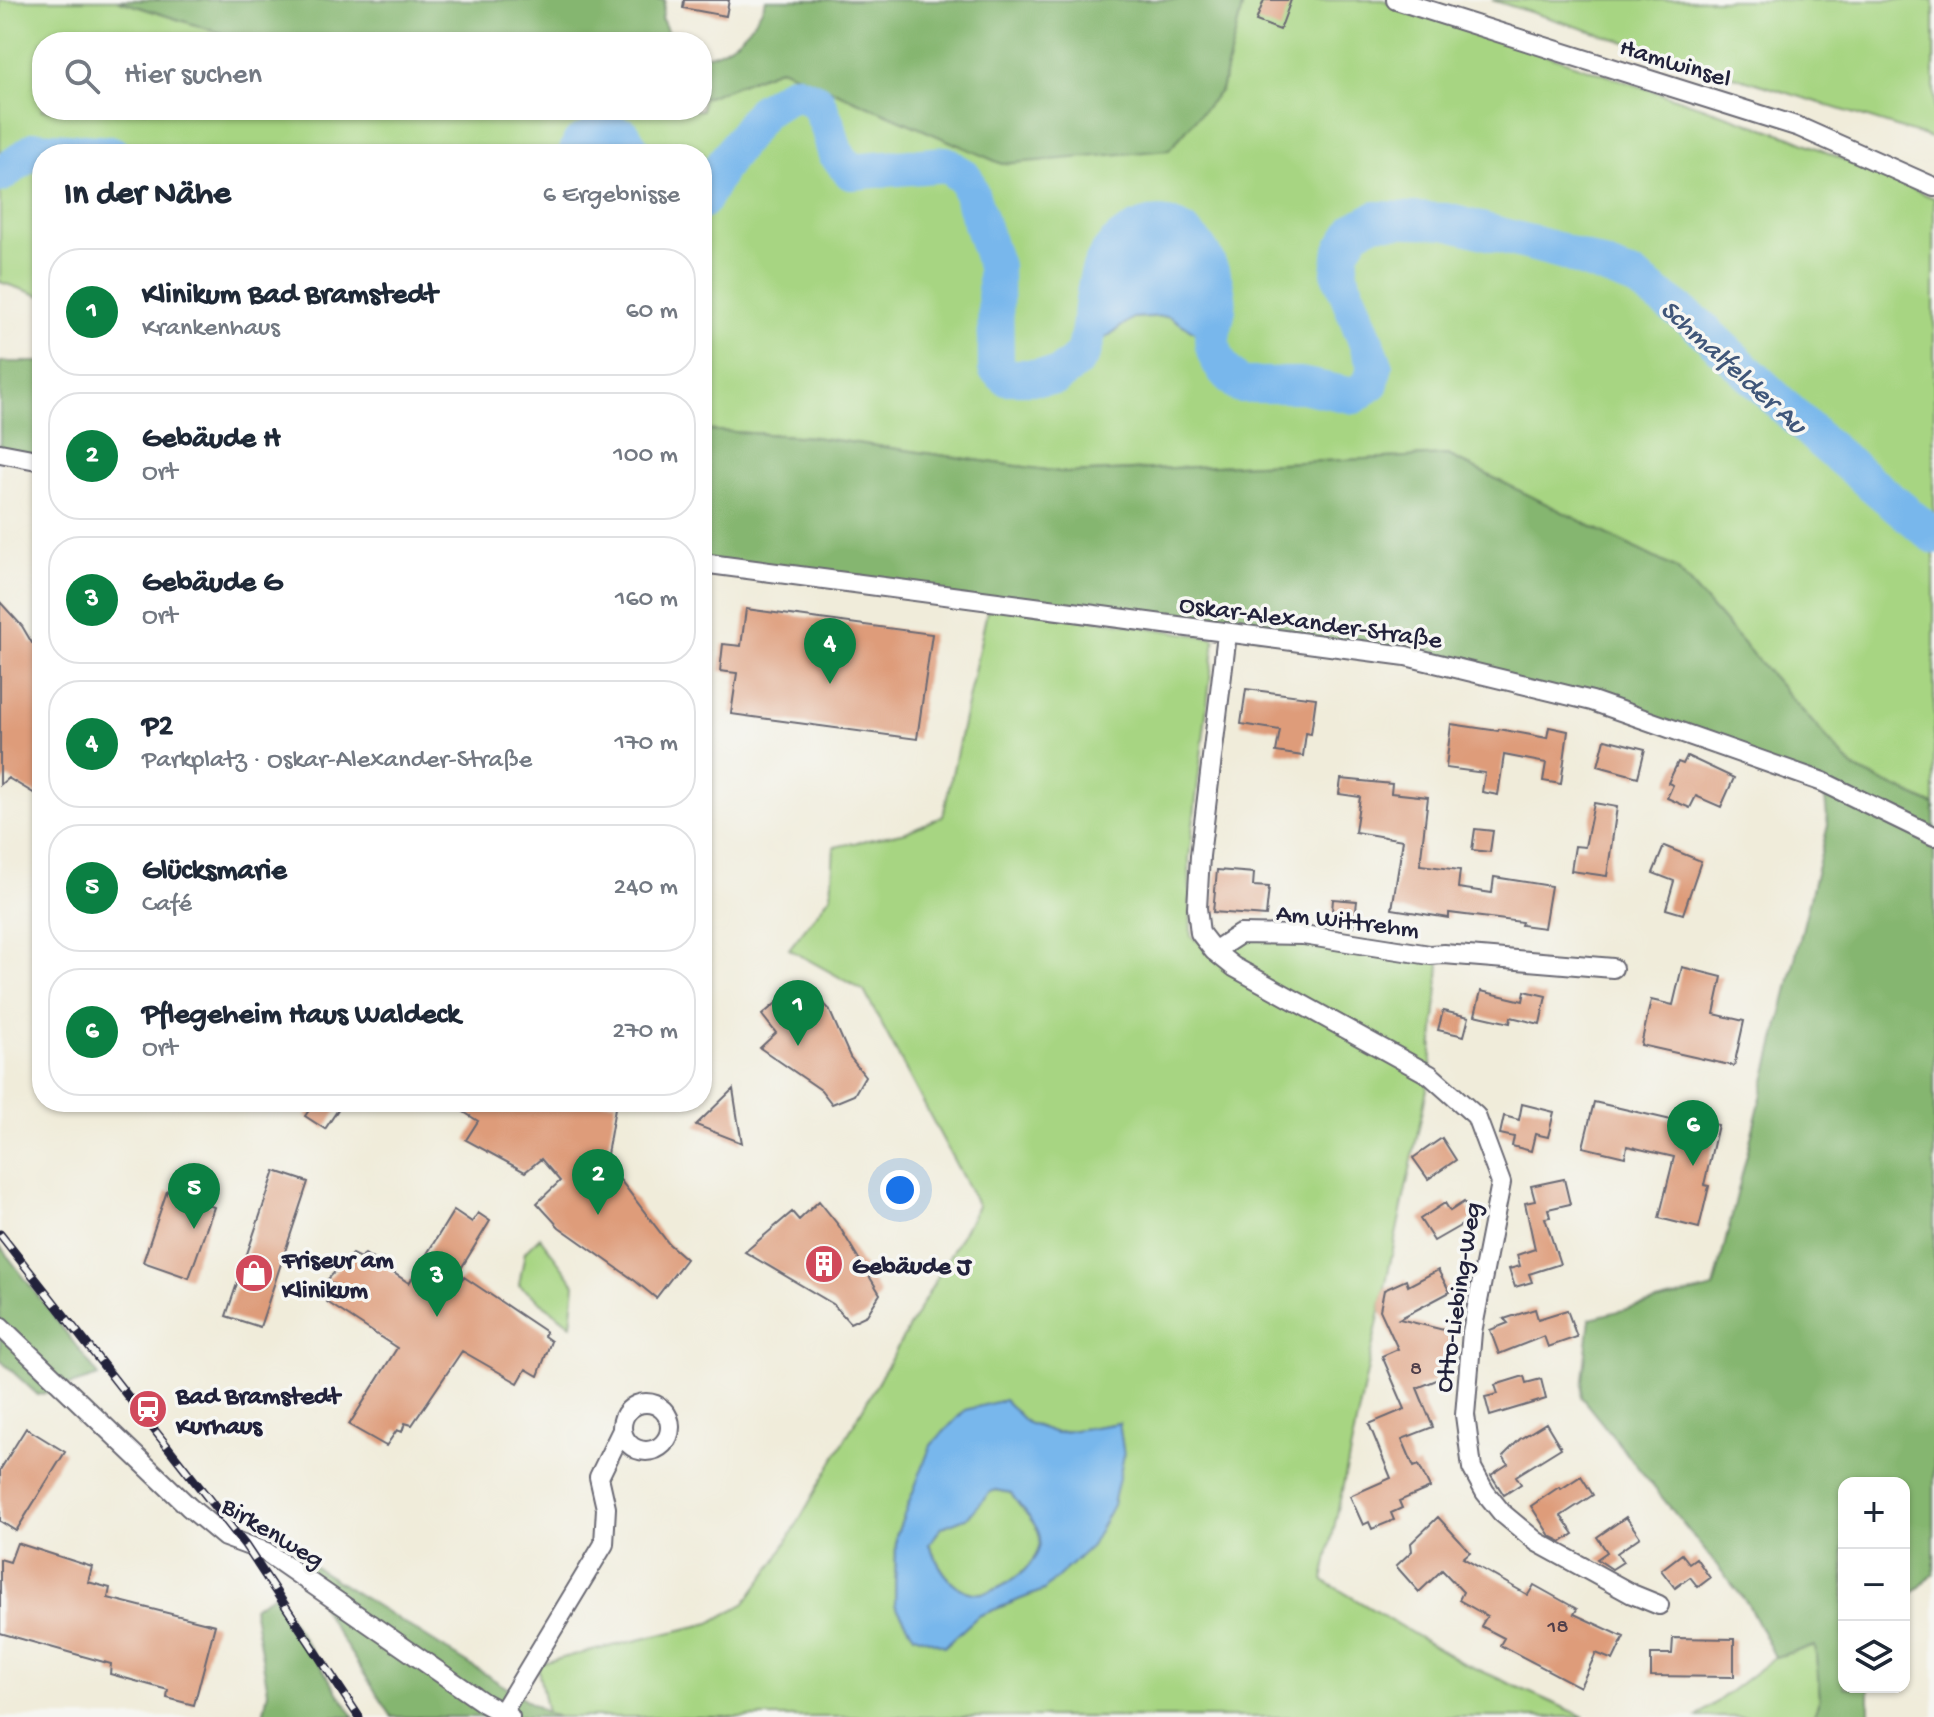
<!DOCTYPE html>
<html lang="de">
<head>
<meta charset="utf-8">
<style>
	:root { --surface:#fff; --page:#f2f2f3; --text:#1f2937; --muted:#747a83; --line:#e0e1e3; --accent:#0b8043 }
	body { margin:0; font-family:"Gochi Hand",sans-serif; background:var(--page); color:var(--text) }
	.controls { position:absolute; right:24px; bottom:24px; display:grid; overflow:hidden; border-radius:16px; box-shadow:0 2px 6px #0004 }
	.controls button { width:72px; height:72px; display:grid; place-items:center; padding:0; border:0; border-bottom:2px solid var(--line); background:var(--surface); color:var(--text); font:40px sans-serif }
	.you { position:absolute; left:900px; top:1190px; width:28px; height:28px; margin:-20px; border:6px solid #fff; border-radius:50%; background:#1a73e8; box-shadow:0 0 0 12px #1a73e833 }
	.badge { display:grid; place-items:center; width:52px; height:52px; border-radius:50%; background:var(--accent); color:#fff; font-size:26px; font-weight:700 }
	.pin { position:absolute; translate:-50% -66px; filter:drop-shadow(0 2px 4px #0008) }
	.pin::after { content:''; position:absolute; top:42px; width:28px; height:24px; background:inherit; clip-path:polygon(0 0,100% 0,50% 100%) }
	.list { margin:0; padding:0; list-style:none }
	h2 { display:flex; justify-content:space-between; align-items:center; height:104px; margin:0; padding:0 32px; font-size:34px }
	h2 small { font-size:26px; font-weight:400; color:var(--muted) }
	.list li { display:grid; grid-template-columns:52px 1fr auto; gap:24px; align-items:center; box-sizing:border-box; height:128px; margin:0 16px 16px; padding:0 16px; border:2px solid var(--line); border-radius:32px }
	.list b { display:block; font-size:30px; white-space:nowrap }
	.list p { margin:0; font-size:26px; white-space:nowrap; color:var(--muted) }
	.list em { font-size:26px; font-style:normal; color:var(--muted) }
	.icon { flex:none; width:44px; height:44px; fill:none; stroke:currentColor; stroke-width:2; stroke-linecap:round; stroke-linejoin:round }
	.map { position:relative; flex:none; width:1934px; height:1717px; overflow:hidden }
	.search { position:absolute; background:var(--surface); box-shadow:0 2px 6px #0004; left:32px; top:32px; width:680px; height:88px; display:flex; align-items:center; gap:20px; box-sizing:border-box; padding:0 28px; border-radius:32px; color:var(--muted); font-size:30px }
	.panel { position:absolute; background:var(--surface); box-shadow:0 2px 6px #0004; left:32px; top:144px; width:680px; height:968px; border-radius:32px }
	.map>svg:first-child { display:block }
</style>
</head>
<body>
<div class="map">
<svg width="1934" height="1717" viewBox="0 0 1934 1717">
	<rect width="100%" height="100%" fill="#f6f6f2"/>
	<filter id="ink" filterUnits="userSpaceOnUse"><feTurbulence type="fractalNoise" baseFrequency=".0125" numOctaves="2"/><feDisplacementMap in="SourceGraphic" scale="16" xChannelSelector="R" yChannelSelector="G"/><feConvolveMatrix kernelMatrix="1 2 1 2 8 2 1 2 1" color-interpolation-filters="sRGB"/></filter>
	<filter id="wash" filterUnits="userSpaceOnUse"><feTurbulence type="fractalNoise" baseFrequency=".006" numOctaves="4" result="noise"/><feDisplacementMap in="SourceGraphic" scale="32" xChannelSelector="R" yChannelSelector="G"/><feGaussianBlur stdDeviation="1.8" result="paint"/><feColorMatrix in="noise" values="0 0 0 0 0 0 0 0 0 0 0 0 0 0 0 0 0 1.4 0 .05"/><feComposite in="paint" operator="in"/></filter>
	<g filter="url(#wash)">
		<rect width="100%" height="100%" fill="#f0ecda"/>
		<path fill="#a7d582" stroke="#647c5e" stroke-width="2" fill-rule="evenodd" d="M0 0H117L249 42H42V110H702V99L781 68 1002 164 1221 90 1244 0H1383L1791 137 1934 198V805L1853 768 1677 569 1448 455 1067 473 814 437 702 430V154H42V296L0 282Z
			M1492 0H1934V139Z
			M989 602 1215 638 1189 859 1191 937 1214 951 1240 938 1304 939 1433 958 1440 964 1430 1075 1323 1580 1459 1661 1585 1717H557L547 1713 537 1664 710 1623 745 1603 777 1559 978 1206 864 991 789 949 831 895 834 847 906 832 943 816ZM1004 1400 1027 1423 1056 1433 1119 1423 1044 1590 978 1616 945 1646 895 1605 896 1536Z
			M540 1237 575 1284 571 1325 519 1285 525 1252Z
			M996 1490 1011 1493C1018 1507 1035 1519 1039 1534 1048 1561 998 1597 973 1593 950 1589 937 1563 929 1544L942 1527 968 1517 990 1492Z
			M1815 1646 1820 1698 1813 1717H1697L1775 1657Z"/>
		<path fill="#85b670" stroke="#546c56" stroke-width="2" d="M117 0H665L662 19 672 42H249Z
			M766 0H1244L1221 90 1169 150 1002 164 781 68 702 99V56C731 53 756 25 766 0Z
			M0 362H42V461L0 453Z
			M702 430 814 437 1067 473 1448 455 1677 569 1853 768 1934 805V1574L1904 1601V1483H1844V1687H1869V1717H1813L1820 1698 1815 1646 1775 1657 1748 1604 1581 1397 1590 1318 1714 1288 1828 825 1823 782 1592 701 1406 656 702 563Z
			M0 1246 99 1376 38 1395 0 1360Z
			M296 1555 547 1713 557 1717H509L491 1708 485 1717H392L324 1612Z
			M274 1594 354 1717H263L268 1691 253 1607Z"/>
		<path fill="#78b7ec" stroke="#4d6c94" stroke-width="2" fill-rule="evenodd" d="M1153 224 1183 232 1206 255 1219 300 1211 342 1168 316 1133 318 1082 355 1099 266 1126 236Z
			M1004 1400 1027 1423 1056 1433 1119 1423 1124 1455 1113 1505 1091 1546 1044 1590 978 1616 945 1646 914 1635 895 1605 896 1536 931 1445 965 1410ZM996 1490 1011 1493C1018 1507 1035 1519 1039 1534 1048 1561 998 1597 973 1593 950 1589 937 1563 929 1544L942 1527 968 1517 990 1492Z"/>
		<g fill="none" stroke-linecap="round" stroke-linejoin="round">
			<path stroke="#78b7ec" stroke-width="6" d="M1932 535 1934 533"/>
			<path stroke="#78b7ec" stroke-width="36" d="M576 154 580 143 605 131 624 136 634 154
				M0 175 36 149 112 154
				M702 201 721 167 762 112 794 92 817 101 828 127 835 152 851 172 946 164 966 179 995 266 996 368 1006 377H1056C1064 370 1079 361 1083 352 1099 311 1083 264 1128 235 1177 204 1211 252 1218 297 1221 313 1209 330 1213 346 1217 364 1226 373 1240 385H1301L1354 396 1371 383 1375 365 1339 272 1342 250 1355 230 1376 219 1446 221 1561 251 1635 279 1696 323 1823 443 1934 536"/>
		</g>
		<g id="blocks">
			<path fill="#de9c7a" d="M684 0H729L726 16 683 8Z
				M1264 0H1291L1280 30 1256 21Z
				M0 602 22 626 32 643 42 644V798L8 778 0 785Z
				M746 609 932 634 917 739 731 714 737 673 720 671 723 644 741 646Z
				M1246 689 1316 698 1311 734 1306 733 1303 756 1276 752 1280 730 1241 724Z
				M1451 724 1498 731 1499 729 1547 738 1549 727 1568 731 1561 784 1543 781 1546 763 1504 755 1498 795 1482 792 1485 773 1446 768Z
				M1605 739 1645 749 1638 777 1598 766Z
				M1687 756 1734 778 1721 807 1696 796 1690 808 1667 798 1673 785 1668 783 1678 762 1683 764Z
				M1341 779 1392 784 1391 793 1428 797 1420 865 1460 870 1458 888 1492 893 1494 877 1551 886 1544 928 1521 925 1522 922 1449 913V918L1392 909 1403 840 1355 832 1360 797 1339 794Z
				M1594 803 1617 807 1607 876 1571 871 1575 846 1585 847Z
				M1475 829 1493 831 1490 852 1472 850Z
				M1664 846 1701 861 1683 914 1666 909 1674 881 1653 873Z
				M1217 870 1254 873 1253 886 1269 887 1266 916 1213 912Z
				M1333 899 1357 901 1354 926 1331 924Z
				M1682 967 1722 977 1714 1014 1744 1021 1734 1066 1641 1045 1651 1000 1673 1005Z
				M809 987 829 1009 850 1057 865 1076 854 1095 832 1104 821 1090 760 1048 776 1033 762 1015 781 999 788 1005Z
				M1481 991 1523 1001 1525 991 1546 996 1540 1024 1511 1017 1510 1023 1475 1015Z
				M1443 1011 1469 1017 1464 1036 1438 1030Z
				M733 1089 738 1121 742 1143 696 1125Z
				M315 1102H330L339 1108 325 1129 305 1116Z
				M448 1102H616L605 1166 621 1181 669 1244 686 1259 656 1298 634 1280 559 1227 537 1203 560 1181 541 1159 525 1172 466 1140 478 1121Z
				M1594 1102 1684 1123 1685 1118 1718 1125 1704 1185 1709 1186 1699 1228 1659 1218 1674 1157 1627 1146 1625 1157 1583 1147Z
				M1522 1104 1554 1112 1548 1137 1535 1134 1531 1151 1512 1146 1514 1137 1500 1134 1504 1116 1519 1120Z
				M1442 1138 1456 1160 1428 1179 1413 1158Z
				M275 1171 308 1182 260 1327 226 1316Z
				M1564 1179 1570 1204 1548 1209 1550 1217 1545 1218 1560 1264 1529 1274 1532 1282 1515 1287 1509 1269 1520 1266 1517 1255 1535 1249 1525 1203 1535 1201 1531 1186Z
				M167 1191 214 1207 189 1278 143 1262Z
				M819 1201 839 1226 880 1294 867 1315 850 1323 833 1304 745 1252 792 1212 799 1220Z
				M1464 1202 1474 1218 1434 1241 1420 1219 1445 1203 1450 1211Z
				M454 1210 472 1222 478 1213 490 1221 454 1280 458 1283 464 1277 546 1332 544 1336 551 1341 538 1376 526 1369 518 1383 462 1351 412 1425 405 1423 402 1432 397 1430 386 1446 349 1425 397 1348 327 1302 335 1285 327 1280 352 1254 360 1258 365 1254 409 1283Z
				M1438 1270 1450 1292 1399 1319 1452 1332 1444 1377 1417 1388 1433 1427 1402 1439 1414 1467 1419 1465 1430 1488 1399 1501 1402 1508 1391 1513 1394 1520 1372 1529 1369 1522 1363 1525 1350 1496 1391 1478 1369 1424 1405 1409 1382 1356 1398 1349 1380 1310 1384 1290 1406 1280 1408 1286Z
				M1535 1309 1538 1319 1567 1310 1577 1337 1548 1347 1544 1336 1499 1354 1490 1330 1508 1323 1504 1319Z
				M1524 1376 1526 1383 1541 1379 1546 1399 1490 1416 1485 1397 1498 1394 1495 1385Z
				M1546 1423 1561 1448 1516 1476 1521 1484 1504 1495 1491 1475 1508 1464 1503 1456 1520 1439Z
				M26 1428 65 1452 16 1531 0 1521V1470Z
				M1581 1476 1593 1495 1561 1516 1574 1534 1562 1542 1550 1536 1531 1506 1559 1487 1561 1489Z
				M1438 1517 1470 1552 1463 1558 1528 1595 1534 1585 1577 1609 1574 1614 1624 1637 1613 1660 1596 1653 1580 1687 1500 1645 1504 1638 1481 1626 1487 1616 1459 1600 1463 1592 1442 1570 1419 1592 1396 1566 1412 1551 1411 1543Z
				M1626 1517 1640 1537 1617 1553 1623 1562 1612 1569 1597 1559 1607 1552 1597 1537Z
				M17 1543 92 1567 88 1582 110 1588 108 1598 215 1625 194 1705 167 1698 168 1690 110 1674 111 1664 0 1633V1559L10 1562Z
				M1682 1554 1689 1563 1696 1558 1710 1578 1698 1587 1690 1577 1675 1588 1661 1570Z
				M1673 1638 1734 1639V1677L1651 1676V1654H1672Z"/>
		</g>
	</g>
	<g filter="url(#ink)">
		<use href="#blocks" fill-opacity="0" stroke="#6a6973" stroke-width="2"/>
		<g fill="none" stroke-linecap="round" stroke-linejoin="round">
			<defs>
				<path id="minor" d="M1396 0 1799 127 1934 187
					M0 453 42 461
					M702 563 1406 656 1592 701 1823 782 1934 836
					M1227 634 1200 856 1197 908 1200 933 1214 951 1234 967 1430 1075 1476 1116 1501 1183 1472 1332 1465 1415 1472 1468 1485 1492 1502 1513 1537 1542 1632 1594 1659 1605
					M1214 951 1240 934 1303 935 1430 955 1444 954 1613 968
					M0 1326 189 1507 225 1537 266 1552 484 1703 510 1717
					M622 1427a24 24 0 1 1 48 0a24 24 0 1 1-48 0Z
					M502 1713 604 1544 606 1508 599 1477 622 1430"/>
			</defs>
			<use href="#minor" stroke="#6a6973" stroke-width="22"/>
			<use href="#minor" stroke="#fff" stroke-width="18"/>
			<defs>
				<path id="rail" d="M0 1234 245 1545 359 1717"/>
			</defs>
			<use href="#rail" stroke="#22223b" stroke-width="9"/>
			<use href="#rail" stroke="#f6f6f2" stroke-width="6" stroke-dasharray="18" stroke-linecap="butt"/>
		</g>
	</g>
	<defs>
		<symbol id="building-disc" viewBox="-11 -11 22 22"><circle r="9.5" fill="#d1495b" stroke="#f6f6f2"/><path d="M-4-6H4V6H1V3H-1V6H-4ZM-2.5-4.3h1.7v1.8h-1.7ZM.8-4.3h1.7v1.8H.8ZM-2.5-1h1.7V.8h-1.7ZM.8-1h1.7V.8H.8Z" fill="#fff"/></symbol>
		<symbol id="shop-disc" viewBox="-11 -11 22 22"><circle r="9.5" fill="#d1495b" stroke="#f6f6f2"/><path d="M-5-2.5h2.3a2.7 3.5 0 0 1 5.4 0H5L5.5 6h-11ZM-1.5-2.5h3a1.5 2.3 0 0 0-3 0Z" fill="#fff"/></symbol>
		<symbol id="station-disc" viewBox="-11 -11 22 22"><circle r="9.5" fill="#d1495b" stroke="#f6f6f2"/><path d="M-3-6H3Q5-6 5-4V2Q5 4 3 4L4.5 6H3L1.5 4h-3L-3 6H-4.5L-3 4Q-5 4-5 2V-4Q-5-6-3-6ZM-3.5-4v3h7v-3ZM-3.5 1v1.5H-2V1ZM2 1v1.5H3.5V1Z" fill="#fff"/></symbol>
	</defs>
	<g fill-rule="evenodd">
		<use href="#building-disc" x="802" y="1242" width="44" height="44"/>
		<use href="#shop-disc" x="232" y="1251" width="44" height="44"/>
		<use href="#station-disc" x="126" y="1387" width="44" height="44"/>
	</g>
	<g text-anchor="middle" stroke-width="7" stroke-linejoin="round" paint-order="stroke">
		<g font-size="22" fill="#51404b">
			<text x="1416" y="1374">8</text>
			<text x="1558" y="1632">18</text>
		</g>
		<g font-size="26" fill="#22223b" stroke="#f6f6f2">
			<text transform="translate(1676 61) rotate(17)" y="9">Hamwinsel</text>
			<text transform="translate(1311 620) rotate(8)" y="9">Oskar-Alexander-Straße</text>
			<text transform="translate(1348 919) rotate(7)" y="9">Am Wittrehm</text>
			<text transform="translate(1456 1297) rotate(-81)" y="9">Otto-Liebing-Weg</text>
			<text transform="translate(274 1531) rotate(31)" y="9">Birkenweg</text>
		</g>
		<g font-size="26" font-weight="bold" fill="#22223b" stroke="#f6f6f2" text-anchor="start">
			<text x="282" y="1267">Friseur am<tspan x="282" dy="30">Klinikum</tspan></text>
			<text x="852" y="1273">Gebäude J</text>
			<text x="176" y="1403">Bad Bramstedt<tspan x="176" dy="30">Kurhaus</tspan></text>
		</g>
		<g font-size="28" font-style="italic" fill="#405679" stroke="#f6f6f2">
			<text transform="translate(1735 365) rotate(42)" y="10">Schmalfelder Au</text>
		</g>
	</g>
</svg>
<div class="controls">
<button>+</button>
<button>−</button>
<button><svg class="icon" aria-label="layers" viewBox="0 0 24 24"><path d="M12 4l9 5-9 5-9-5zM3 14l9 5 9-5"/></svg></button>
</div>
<div class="you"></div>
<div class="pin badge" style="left:798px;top:1046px">1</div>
<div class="pin badge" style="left:598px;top:1215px">2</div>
<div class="pin badge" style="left:437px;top:1317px">3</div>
<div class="pin badge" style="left:830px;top:684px">4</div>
<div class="pin badge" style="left:194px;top:1229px">5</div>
<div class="pin badge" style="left:1693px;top:1166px">6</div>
<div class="search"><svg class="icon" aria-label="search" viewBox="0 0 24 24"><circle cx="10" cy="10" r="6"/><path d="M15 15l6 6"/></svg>Hier suchen</div>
<section class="panel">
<h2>In der Nähe<small>6 Ergebnisse</small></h2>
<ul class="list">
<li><span class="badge">1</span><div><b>Klinikum Bad Bramstedt</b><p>Krankenhaus</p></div><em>60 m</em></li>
<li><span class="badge">2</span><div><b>Gebäude H</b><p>Ort</p></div><em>100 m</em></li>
<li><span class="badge">3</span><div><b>Gebäude G</b><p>Ort</p></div><em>160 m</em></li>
<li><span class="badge">4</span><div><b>P2</b><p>Parkplatz · Oskar-Alexander-Straße</p></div><em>170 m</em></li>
<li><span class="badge">5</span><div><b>Glücksmarie</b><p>Café</p></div><em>240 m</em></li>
<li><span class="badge">6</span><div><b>Pflegeheim Haus Waldeck</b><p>Ort</p></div><em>270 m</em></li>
</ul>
</section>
</div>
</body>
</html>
